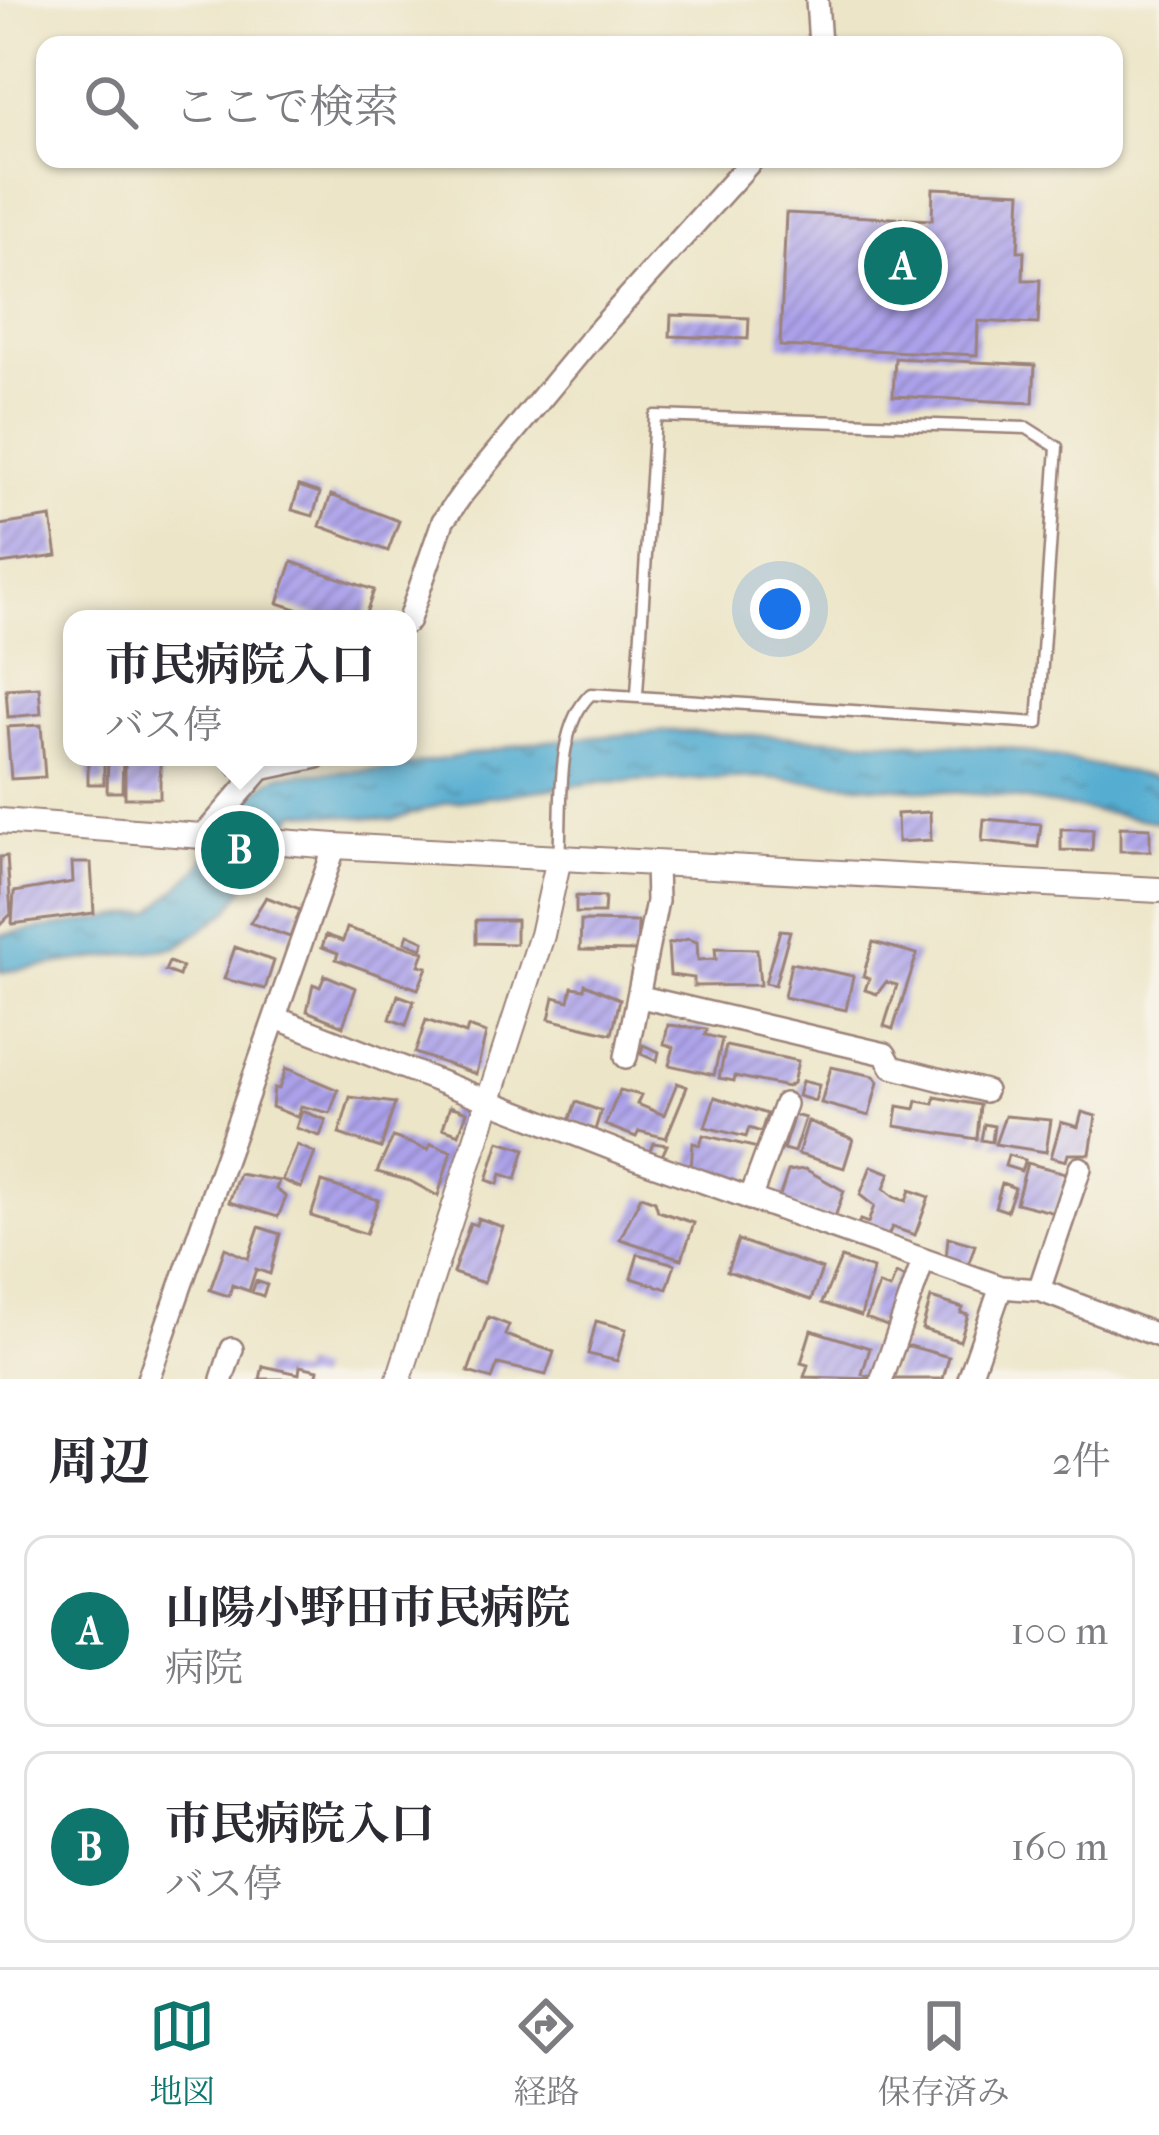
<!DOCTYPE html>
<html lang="ja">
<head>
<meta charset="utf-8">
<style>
	:root { --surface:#fff; --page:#f2f2f3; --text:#2b2b33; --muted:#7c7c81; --line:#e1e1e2; --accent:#0f766e }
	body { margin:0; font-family:"IM FELL French Canon","Noto Serif JP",serif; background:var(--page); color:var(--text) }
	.you { position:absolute; left:780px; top:609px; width:42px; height:42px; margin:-30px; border:9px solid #fff; border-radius:50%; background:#1a73e8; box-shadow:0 0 0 18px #1a73e833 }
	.badge { display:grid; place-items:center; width:78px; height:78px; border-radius:50%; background:var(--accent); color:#fff; font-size:39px; font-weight:700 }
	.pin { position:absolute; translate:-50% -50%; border:6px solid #fff; box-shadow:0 3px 12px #0006 }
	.popup { position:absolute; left:63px; top:610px; width:354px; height:156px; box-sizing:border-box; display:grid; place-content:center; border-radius:24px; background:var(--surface); filter:drop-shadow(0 3px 9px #0005); font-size:39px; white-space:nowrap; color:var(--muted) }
	.popup b { font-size:45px; color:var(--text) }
	.popup::after { content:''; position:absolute; left:50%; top:100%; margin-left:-24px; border:24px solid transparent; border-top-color:var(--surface) }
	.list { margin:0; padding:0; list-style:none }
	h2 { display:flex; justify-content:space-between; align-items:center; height:156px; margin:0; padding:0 48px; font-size:51px }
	h2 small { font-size:39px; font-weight:400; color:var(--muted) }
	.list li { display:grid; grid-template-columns:78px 1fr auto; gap:36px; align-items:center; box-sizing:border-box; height:192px; margin:0 24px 24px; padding:0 24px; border:3px solid var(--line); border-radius:24px }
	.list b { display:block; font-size:45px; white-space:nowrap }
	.list p { margin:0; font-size:39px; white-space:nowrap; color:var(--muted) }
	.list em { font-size:39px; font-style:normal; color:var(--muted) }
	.icon { flex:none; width:66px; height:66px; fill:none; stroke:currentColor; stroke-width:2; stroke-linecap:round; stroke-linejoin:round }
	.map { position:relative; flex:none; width:1159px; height:1379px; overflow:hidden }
	.search { position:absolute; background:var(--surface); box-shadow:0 3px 9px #0004; left:36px; right:36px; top:36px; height:132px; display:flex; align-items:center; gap:30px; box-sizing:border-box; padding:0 42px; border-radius:24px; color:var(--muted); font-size:45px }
	.sheet { height:588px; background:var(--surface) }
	nav { display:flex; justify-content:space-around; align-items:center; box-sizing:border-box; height:168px; border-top:3px solid var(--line); background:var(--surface); font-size:33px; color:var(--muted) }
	nav a { display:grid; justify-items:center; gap:6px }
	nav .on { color:var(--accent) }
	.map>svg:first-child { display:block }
</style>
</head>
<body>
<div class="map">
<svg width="1159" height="1379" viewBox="0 0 1159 1379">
	<defs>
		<pattern id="water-ripples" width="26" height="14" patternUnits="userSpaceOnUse" patternTransform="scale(3)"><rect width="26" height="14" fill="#54add1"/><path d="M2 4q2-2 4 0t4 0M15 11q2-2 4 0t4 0" fill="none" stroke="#488caa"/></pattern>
		<pattern id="building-hatch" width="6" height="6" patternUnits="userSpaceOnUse" patternTransform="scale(3)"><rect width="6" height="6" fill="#aca2eb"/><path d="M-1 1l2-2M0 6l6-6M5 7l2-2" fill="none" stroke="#8e83bf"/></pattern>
	</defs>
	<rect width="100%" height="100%" fill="#f7f3e8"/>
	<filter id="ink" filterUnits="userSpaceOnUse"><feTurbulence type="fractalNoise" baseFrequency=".00833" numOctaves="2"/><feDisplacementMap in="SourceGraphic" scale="24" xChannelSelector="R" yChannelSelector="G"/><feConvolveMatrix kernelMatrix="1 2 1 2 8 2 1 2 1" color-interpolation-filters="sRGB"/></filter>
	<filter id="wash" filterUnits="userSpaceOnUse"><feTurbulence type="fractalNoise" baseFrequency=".004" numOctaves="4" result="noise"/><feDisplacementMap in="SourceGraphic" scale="48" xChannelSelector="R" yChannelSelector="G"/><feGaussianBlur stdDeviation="2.7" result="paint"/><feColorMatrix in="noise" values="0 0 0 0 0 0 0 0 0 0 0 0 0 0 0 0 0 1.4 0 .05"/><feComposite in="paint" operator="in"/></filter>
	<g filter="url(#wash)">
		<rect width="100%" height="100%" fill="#ece5c7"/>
		<path fill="url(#water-ripples)" stroke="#4f667e" stroke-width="3" d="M670 731 1007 748 1159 778V822L1003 796 758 777 599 782 446 803 393 820 296 812 228 911 177 947 0 972V935L152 911 195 872 250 795 279 775 390 769 536 742Z"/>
		<g id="blocks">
			<path fill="url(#building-hatch)" d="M933 188 1021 192 1018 251H1024L1023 280H1040L1038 324 978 321 977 355 780 346 786 213 932 220Z
				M671 315 749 318 748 339 670 336Z
				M895 358 1035 365 1033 403 893 396Z
				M299 486 320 493 313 516 292 510Z
				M331 495 399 521 388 551 320 526Z
				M51 517 57 556 0 564V525Z
				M292 562 374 590 364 619H327L278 603Z
				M117 613V619H75V616Z
				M39 687 41 714 8 717 6 689Z
				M41 725 45 777 11 779 7 727Z
				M88 757H104V784H88Z
				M108 757H123L122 792H107Z
				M125 757H160V798H125Z
				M218 757H256L231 775Z
				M930 812 931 840 898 842 897 814Z
				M984 819 1041 824 1038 847 982 841Z
				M1120 827 1150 828V851H1120Z
				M1061 829H1093L1092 851 1061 850Z
				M7 856 11 914 0 925V857Z
				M72 863H91L94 913 12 924 14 892 73 882Z
				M576 896 605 897 604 913H576Z
				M266 897 300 910 290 937 250 923Z
				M476 920H516V944L476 943Z
				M581 921 638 922 637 951 580 950Z
				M347 928 424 952 419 965 427 967 418 989 336 959 338 953 322 947 326 935 343 941Z
				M780 930 790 931 775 985 765 983Z
				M408 934 424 941 422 948 405 942Z
				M688 939 697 942 698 960 716 959 715 948 757 949 760 985 694 986V978L670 975 668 944Z
				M873 942 917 954 893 1029 884 1026 897 985 886 982 877 994 865 990 869 978 863 976Z
				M235 947 274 961 265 989 224 979Z
				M169 962 182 967 179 976 165 971Z
				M791 963 853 976 846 1010 784 997Z
				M325 975 356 988 343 1026 307 1011 313 984 320 987Z
				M585 984 620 999 612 1034 549 1019 554 997 569 1001 572 987 584 989Z
				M398 995 414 1001 406 1025 390 1019Z
				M426 1020 466 1034 468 1027 486 1033 476 1074 415 1053Z
				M668 1025 707 1029 705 1035 722 1039 714 1075 669 1065 674 1047 664 1044Z
				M643 1045 659 1052 657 1061 641 1054Z
				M726 1046 798 1061 793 1083 787 1087 735 1076 734 1081 719 1078Z
				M831 1067 874 1076 878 1082 869 1116 821 1103Z
				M286 1068 338 1090 330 1113 301 1106 297 1117 272 1107 274 1088 279 1089Z
				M802 1081 819 1085 815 1101 798 1096Z
				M677 1083 687 1087 666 1138 639 1131 636 1137 605 1125 620 1090 641 1095 637 1104 664 1115Z
				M350 1097 395 1103 381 1148 339 1134Z
				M715 1097 767 1114 761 1132 749 1128 746 1137 705 1127Z
				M935 1097 980 1105 977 1139 895 1126 898 1106 915 1109 917 1101 934 1104Z
				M576 1102 601 1111 595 1130 569 1121Z
				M450 1106 467 1112 459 1134 443 1128Z
				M302 1111 326 1120 320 1136 296 1128Z
				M1082 1112 1096 1116 1090 1154H1068L1066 1161 1051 1157 1061 1122 1078 1127Z
				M794 1115 805 1118 794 1152 783 1149Z
				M1005 1116 1051 1120 1046 1152 995 1144Z
				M808 1121 853 1139 844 1168 798 1154Z
				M984 1124 994 1126 992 1142 981 1140Z
				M703 1135 758 1148 746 1185 691 1168 693 1143 700 1145Z
				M393 1137 428 1150 431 1144 451 1151 438 1196 410 1181 377 1172Z
				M499 1141 525 1149 516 1179 501 1174 498 1184 487 1180Z
				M653 1143 667 1145 661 1158 649 1153Z
				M297 1145 315 1153 301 1188 282 1180Z
				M1008 1155 1025 1160 1021 1171 1005 1166Z
				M1027 1163 1066 1173 1055 1213 1016 1203Z
				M871 1166 890 1173 884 1189 894 1197 906 1201 910 1190 929 1197 915 1235 892 1227 888 1236 858 1225 860 1220 868 1223 874 1206 860 1195Z
				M805 1169 844 1191 834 1220 778 1201 788 1171Z
				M239 1174 279 1181 276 1189 286 1197 278 1217 229 1202Z
				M322 1182 378 1200 366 1234 311 1216Z
				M1002 1183 1015 1188 1007 1211 995 1207Z
				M641 1196 655 1201 658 1211 694 1223 682 1259 620 1239Z
				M478 1218 503 1227 484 1283 453 1273 470 1223 476 1225Z
				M259 1227 280 1234 270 1274 256 1269 249 1291 232 1285 229 1296 210 1290 225 1248 248 1259Z
				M948 1237 975 1245 968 1266 946 1259Z
				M738 1240 822 1269 811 1300 727 1271Z
				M638 1254 675 1264 667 1289 631 1278Z
				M841 1258 873 1269 861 1316 822 1303Z
				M896 1274 910 1279 892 1328 866 1318 879 1285 890 1289Z
				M256 1281 267 1285 263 1296 252 1292Z
				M931 1298 963 1308 961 1313 968 1315 960 1341 922 1329Z
				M488 1317 509 1325 505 1335 554 1352 546 1375 498 1364 492 1379 468 1372Z
				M596 1321 626 1329 617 1361 588 1354Z
				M811 1330 870 1348 862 1374 875 1379 804 1377 808 1365 801 1363Z
				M910 1346 949 1357 943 1379H892L901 1347Z
				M263 1366 299 1374 300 1366 318 1370 316 1379H260Z"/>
		</g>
	</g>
	<g filter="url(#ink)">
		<use href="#blocks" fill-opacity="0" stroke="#9b8279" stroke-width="3"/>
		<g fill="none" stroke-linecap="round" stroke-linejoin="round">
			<defs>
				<path id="service" d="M559 856C563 807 554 728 591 694L1038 723 1057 447 1027 428 655 416 637 694"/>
				<path id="minor" d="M817 0 820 45
					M408 622 443 521 463 493 589 341 753 159
					M204 835 261 769 317 757
					M641 997 885 1054 892 1067 985 1091
					M276 1018 633 1157 1001 1287 1039 1290 1080 1168
					M626 1057 657 901 656 864
					M750 1199 785 1104
					M1039 1290 1159 1336
					M148 1379 335 846
					M222 1379 232 1349
					M882 1379 923 1261
					M969 1379 1001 1287"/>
				<path id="tertiary" d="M0 821 335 846 1159 890
					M399 1379 542 935 559 858"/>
			</defs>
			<use href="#service" stroke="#9b8279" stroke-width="15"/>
			<use href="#minor" stroke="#9b8279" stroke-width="26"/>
			<use href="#tertiary" stroke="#9b8279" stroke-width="28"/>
			<use href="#service" stroke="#fff" stroke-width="10"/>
			<use href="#minor" stroke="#fff" stroke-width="21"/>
			<use href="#tertiary" stroke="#fff" stroke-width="24"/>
		</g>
	</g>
</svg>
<div class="you"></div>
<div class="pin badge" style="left:903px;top:266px">A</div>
<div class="pin badge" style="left:240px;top:850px">B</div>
<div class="popup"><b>市民病院入口</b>バス停</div>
<div class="search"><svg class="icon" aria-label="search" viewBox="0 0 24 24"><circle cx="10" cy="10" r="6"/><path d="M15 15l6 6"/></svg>ここで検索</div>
</div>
<section class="sheet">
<h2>周辺<small>2件</small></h2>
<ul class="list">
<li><span class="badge">A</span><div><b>山陽小野田市民病院</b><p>病院</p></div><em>100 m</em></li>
<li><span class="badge">B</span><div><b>市民病院入口</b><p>バス停</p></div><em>160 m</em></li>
</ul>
</section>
<nav>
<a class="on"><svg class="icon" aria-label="map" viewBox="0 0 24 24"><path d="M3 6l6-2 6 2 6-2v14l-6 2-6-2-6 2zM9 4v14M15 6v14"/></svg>地図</a>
<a><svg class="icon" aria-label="directions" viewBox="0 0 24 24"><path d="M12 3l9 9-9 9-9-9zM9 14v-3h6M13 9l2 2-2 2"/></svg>経路</a>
<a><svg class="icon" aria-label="saved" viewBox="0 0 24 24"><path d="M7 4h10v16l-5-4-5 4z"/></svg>保存済み</a>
</nav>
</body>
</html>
